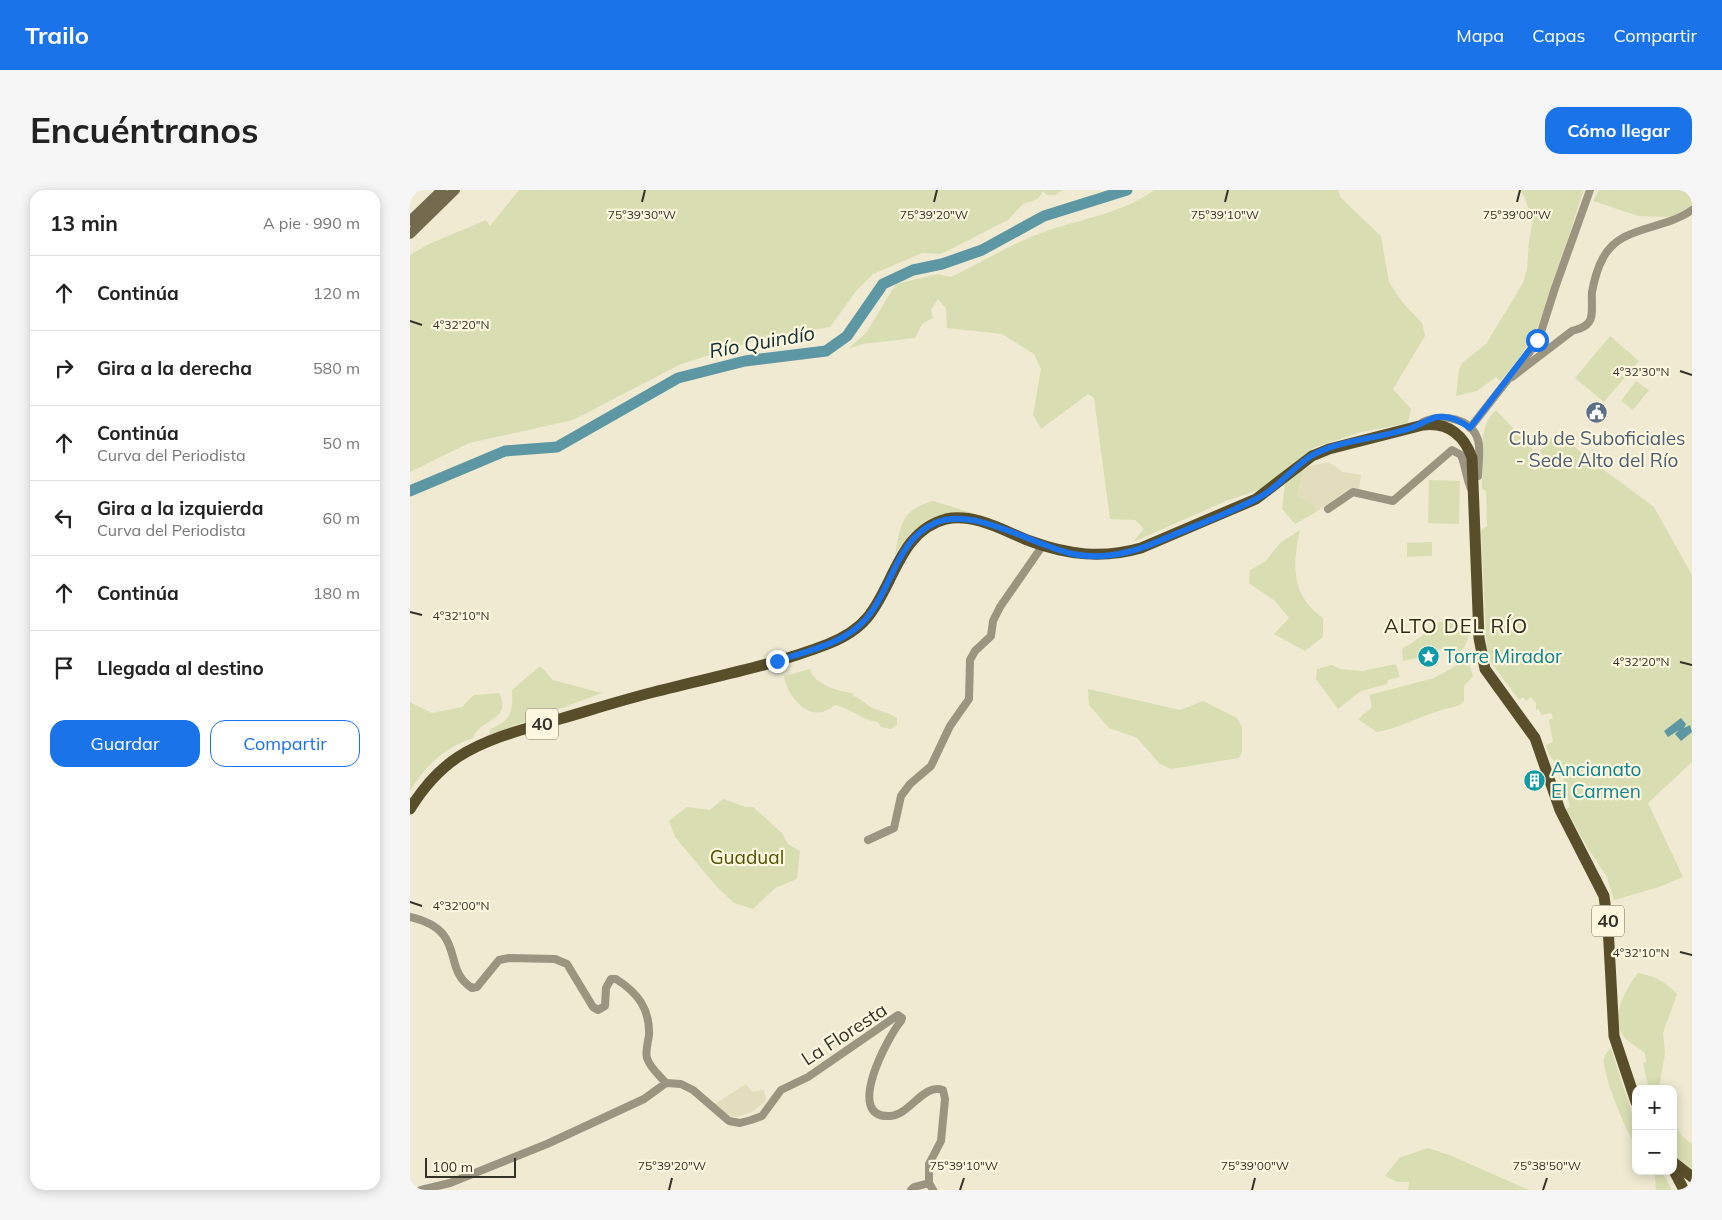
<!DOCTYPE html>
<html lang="es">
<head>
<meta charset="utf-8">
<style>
	:root { --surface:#fff; --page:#f6f6f6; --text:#222; --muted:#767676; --line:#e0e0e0; --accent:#1a73e8 }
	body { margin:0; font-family:Mulish,sans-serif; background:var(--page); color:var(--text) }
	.controls { position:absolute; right:15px; bottom:15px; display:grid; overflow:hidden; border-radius:10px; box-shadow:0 2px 12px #0003 }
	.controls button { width:45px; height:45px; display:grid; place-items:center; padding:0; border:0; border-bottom:1px solid var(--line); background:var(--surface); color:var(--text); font:25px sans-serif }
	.scale { position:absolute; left:15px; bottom:12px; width:91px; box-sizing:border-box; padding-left:5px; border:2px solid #333128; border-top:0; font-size:14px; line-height:18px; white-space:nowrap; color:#333128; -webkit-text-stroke:4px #fcf7de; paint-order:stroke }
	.stop { position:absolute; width:15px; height:15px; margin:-11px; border:4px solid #1a73e8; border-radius:50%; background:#fff }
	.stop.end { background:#1a73e8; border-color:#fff; box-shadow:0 1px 5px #0008 }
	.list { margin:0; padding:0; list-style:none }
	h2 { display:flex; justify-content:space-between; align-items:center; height:65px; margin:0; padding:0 20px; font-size:21px }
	h2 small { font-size:16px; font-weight:400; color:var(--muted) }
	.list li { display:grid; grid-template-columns:32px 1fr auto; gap:15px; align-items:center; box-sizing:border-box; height:75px; padding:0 20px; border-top:1px solid var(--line) }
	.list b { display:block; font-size:19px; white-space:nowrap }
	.list p { margin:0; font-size:16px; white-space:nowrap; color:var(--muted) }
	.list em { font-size:16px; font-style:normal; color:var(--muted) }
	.actions { display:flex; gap:10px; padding:15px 20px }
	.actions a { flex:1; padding:11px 0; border:1px solid var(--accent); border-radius:15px; text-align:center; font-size:18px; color:var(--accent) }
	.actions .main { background:var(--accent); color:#fff }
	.icon { flex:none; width:28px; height:28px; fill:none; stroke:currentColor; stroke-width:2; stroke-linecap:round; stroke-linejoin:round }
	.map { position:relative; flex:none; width:1282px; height:1000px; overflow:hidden; border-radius:15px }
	header { display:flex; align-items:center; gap:30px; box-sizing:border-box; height:70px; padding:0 25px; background:var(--accent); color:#fff }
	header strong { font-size:24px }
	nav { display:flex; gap:28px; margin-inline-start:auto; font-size:18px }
	.intro { display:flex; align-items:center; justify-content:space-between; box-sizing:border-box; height:120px; padding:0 30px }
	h1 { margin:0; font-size:35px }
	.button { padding:12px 22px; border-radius:15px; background:var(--accent); color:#fff; font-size:18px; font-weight:700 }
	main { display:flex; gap:30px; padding:0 30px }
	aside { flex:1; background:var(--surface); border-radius:15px; box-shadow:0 2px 12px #0003 }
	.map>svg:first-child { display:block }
</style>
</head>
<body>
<header>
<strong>Trailo</strong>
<nav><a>Mapa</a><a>Capas</a><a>Compartir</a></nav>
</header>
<div class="intro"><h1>Encuéntranos</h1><a class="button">Cómo llegar</a></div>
<main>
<aside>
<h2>13 min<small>A pie · 990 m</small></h2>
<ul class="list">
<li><svg class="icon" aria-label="ahead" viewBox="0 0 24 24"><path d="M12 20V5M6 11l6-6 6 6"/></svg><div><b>Continúa</b></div><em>120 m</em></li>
<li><svg class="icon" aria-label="right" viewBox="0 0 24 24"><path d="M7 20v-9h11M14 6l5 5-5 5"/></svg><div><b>Gira a la derecha</b></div><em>580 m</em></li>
<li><svg class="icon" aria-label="ahead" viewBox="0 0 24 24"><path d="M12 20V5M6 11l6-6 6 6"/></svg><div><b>Continúa</b><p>Curva del Periodista</p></div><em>50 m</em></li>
<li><svg class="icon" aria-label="left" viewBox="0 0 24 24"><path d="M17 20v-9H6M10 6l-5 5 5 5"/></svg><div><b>Gira a la izquierda</b><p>Curva del Periodista</p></div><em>60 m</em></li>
<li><svg class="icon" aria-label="ahead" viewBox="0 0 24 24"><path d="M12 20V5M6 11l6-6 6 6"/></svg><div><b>Continúa</b></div><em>180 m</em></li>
<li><svg class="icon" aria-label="arrive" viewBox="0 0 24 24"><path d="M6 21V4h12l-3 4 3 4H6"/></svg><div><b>Llegada al destino</b></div></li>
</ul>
<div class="actions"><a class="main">Guardar</a><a>Compartir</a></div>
</aside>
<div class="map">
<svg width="1282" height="1000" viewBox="0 0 1282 1000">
	<rect width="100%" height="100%" fill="#efead1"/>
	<path fill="#e4ddbd" d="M919 272 933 282 951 285 949 299 935 302 906 322 904 314 887 305 895 277Z
		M336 894 342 902 354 900 356 911 342 922 327 927 319 926 311 921 305 914Z"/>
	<path fill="#d9deb2" d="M109 0H653L645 5H637L633 1 628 9 613 14 598 30 531 64 512 63 463 84 447 100 420 137 351 149 271 174 163 230 59 253 0 282V65L19 54 76 30 80 36Z
		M744 0H928L931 8 971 46 979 92 993 113 1012 133 1015 146 983 199 1001 219 998 233 952 242 905 257 854 298 816 311 723 352 734 339 725 330 700 329 684 208 678 204 631 239 623 225 631 179 624 164 592 144 537 138 536 118 528 109 521 120 523 128 512 134 505 148 452 154 438 159 456 143 486 94 528 84 541 87C568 74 595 58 623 46 662 30 709 26 744 0Z
		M1109 0H1174C1150 64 1140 142 1090 191L1086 187 1067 201 1046 206 1049 179 1052 173 1076 154 1113 93 1117 79 1119 50 1123 31 1114 6Z
		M1189 0H1282V15L1261 27 1228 26 1183 11Z
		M1200 146 1229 171 1194 212 1165 188Z
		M1226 191 1239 200 1223 220 1211 211Z
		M1086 220 1127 264 1147 242 1183 272 1244 317 1282 385V572L1238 613 1273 687 1246 698 1204 710 1197 687 1177 657 1156 619 1160 617C1156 604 1155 589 1149 578 1142 567 1140 570 1136 555L1143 552 1139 530 1143 528 1141 523 1132 525 1128 519 1126 521V513L1121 507 1116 511 1113 507 1109 510 1077 467 1071 341 1077 336 1076 301 1072 299C1072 275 1067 236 1086 220Z
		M895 277 887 305 904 314 906 322 885 334 872 319 875 294Z
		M1019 290 1050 291 1049 334 1018 333Z
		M523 311 579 328C534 317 511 324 485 365 491 335 490 320 523 311Z
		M890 340C882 376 881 405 913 428V447L895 461 864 444 879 428 865 411 839 393 840 380 856 371 870 353Z
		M1022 352V366L997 367V353Z
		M1036 431 1059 440C1058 454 1054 460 1042 467L1041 461H1038L1037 458 1010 463 1011 467 993 471 992 459 1012 446 1024 433Z
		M1058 469 1063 486 1054 496V511C1047 518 1041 517 1032 520 1010 526 990 538 967 542L949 530C956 517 966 525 959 505L1024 488Z
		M986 474 990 487 978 490 977 494 951 501 928 519 906 489 907 479 922 475 930 479 953 481Z
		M130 476 143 490 192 503 79 545 80 539C101 531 103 522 102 500Z
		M400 479C404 495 428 501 442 503L444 506C452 509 457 516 465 519 473 522 480 523 487 528V535L481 539 471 537 468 532C451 530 441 518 425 515 422 517 418 520 415 521 395 529 376 503 374 486Z
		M678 499 770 520 793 511 827 528 832 537V562L829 568 761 579 750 574 727 548 699 538 679 515Z
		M89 503C103 531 70 528 63 548 34 558 16 575 0 601V512L22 523 52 517 64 505Z
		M313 609 336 617H343L372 643 378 654 390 661 387 689 365 698 343 719 324 713 307 697 265 647 259 631 277 617 300 620Z
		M1228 783C1244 786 1255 791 1267 804L1253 843 1255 863 1249 899H1239L1233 873 1236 872 1235 863C1229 858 1221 854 1215 848 1198 830 1216 798 1228 783Z
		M1201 858 1226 937V956C1217 944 1191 882 1194 868 1195 864 1198 861 1201 858Z
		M1263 931 1272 946 1282 954V981L1263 965Z
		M1018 958 1042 966 1119 1000H998L999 992H987L975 986 989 968Z
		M1243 981H1252L1262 1000H1246L1245 985Z"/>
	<path fill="#5c97a3" d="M1271 528 1276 534 1274 538 1280 535 1282 542 1271 551 1265 544 1269 540 1258 547 1254 541Z"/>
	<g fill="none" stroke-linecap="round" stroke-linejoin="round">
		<path stroke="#5c97a3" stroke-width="11" d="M0 301 95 261 147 257 268 188 335 171 416 161 437 146 473 94 503 80 532 74 572 60 634 26 717 0"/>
		<path stroke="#9a9480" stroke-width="8" d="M1102 187 1162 141C1168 139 1175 138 1179 132 1184 125 1181 110 1182 102 1184 91 1188 77 1193 68 1210 35 1253 41 1282 20
			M1013 232C1032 224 1061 227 1068 250 1071 261 1068 275 1068 286
			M1060 238 1122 159 1131 142 1145 98 1180 0
			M918 319 943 302 983 311 1042 260 1051 265C1056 277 1056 289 1062 301
			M458 650 484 638 491 606 500 594 521 576 540 536 559 509 560 470 565 461 581 446 583 431 590 417 633 355
			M0 727C59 741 30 778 62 798L67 797 89 770 99 768 145 769 157 774 183 817 188 820 195 816 196 798 201 789H206C228 803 240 819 239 845 238 853 235 861 237 868 240 878 250 886 256 893
			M11 1000 40 993 137 954 234 909 256 893 271 894 283 900 319 931 330 933 341 930 352 926 371 900 398 887 488 825 492 828 491 831C479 845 433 929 480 926 500 925 513 893 533 900L535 909 531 951 519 974V993L523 1000
			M501 1000 504 997 519 993"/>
		<path stroke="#746b4e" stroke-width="10" d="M0 31 32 0
			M0 44 45 0"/>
		<path stroke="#594e2a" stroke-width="11" d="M0 619C13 598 27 581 48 567 79 547 115 539 150 529 181 520 212 510 244 502 302 487 362 476 418 454 433 448 447 440 457 428 484 396 489 341 536 329 565 323 594 341 620 351 658 365 693 369 731 358L846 309 902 266 919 259 1013 235C1038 232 1054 245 1062 268L1069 448 1075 479 1125 548 1150 620 1194 706 1198 736 1204 846 1226 912
			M1263 972 1282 987
			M1263 979 1274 1000"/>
	</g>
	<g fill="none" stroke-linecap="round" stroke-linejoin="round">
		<path stroke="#1a73e8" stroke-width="6" d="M367 471C397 461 434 454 456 429 482 399 486 350 525 333 564 316 622 355 663 364 692 370 722 363 749 351 781 337 816 325 848 308 868 298 882 278 901 266 931 249 969 249 1001 238 1010 235 1018 229 1027 227 1040 225 1051 231 1060 238L1127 150"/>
	</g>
	<path fill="none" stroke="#333128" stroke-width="2" d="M232 12 235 0M524 12 527 0M815 12 818 0M1107 12 1110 0M0 131 12 135M1270 181 1282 185M0 422 12 425M1270 472 1282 475M0 712 12 716M1270 762 1282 765M259 1000 262 988M550 1000 554 988M842 1000 845 988M1133 1000 1137 988"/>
	<defs>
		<symbol id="civic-disc" viewBox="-11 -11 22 22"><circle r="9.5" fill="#5c6f8a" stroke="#fcf7de"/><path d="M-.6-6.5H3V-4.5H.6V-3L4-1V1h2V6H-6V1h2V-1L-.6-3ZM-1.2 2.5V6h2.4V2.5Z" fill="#fff"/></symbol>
		<symbol id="sight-disc" viewBox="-11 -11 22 22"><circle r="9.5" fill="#0f9aa8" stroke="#fcf7de"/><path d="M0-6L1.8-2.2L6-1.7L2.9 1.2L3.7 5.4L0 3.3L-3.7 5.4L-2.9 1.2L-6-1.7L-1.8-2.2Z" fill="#fff"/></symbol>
		<symbol id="building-disc" viewBox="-11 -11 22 22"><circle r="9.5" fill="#0f9aa8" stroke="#fcf7de"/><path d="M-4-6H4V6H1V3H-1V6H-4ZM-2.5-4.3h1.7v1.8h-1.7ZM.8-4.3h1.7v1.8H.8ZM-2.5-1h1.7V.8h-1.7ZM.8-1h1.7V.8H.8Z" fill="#fff"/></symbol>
	</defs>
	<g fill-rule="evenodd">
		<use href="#civic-disc" x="1174" y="210" width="25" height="25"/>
		<use href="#sight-disc" x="1006" y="454" width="25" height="25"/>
		<use href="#building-disc" x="1112" y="578" width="25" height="25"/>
	</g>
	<g text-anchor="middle" stroke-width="4.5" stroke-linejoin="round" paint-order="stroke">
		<g fill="#fcf7de" stroke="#6f6c5f" stroke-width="1">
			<rect x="116" y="518.5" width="32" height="31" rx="4"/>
			<rect x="1182" y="715.5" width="32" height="31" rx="4"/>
		</g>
		<g font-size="18" font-weight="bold" fill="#333128">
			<text x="132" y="540">40</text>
			<text x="1198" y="737">40</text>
		</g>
		<g font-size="19" fill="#4e5e75" stroke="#fcf7de">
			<text x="1187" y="255">Club de Suboficiales<tspan x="1187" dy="22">- Sede Alto del Río</tspan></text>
		</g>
		<g font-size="19" fill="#0d838f" stroke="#fcf7de" text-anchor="start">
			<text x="1034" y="473">Torre Mirador</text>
			<text x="1141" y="586">Ancianato<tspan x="1141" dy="22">El Carmen</tspan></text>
		</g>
		<g font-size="19" fill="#505402" stroke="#fcf7de">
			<text x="337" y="674">Guadual</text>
		</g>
		<g font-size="19" fill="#333128" stroke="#fcf7de">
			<text transform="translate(434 844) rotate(-33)" y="7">La Floresta</text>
		</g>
		<g font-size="20" font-style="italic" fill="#102f35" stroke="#fcf7de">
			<text transform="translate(352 152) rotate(-10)" y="7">Río Quindío</text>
		</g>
		<g font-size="20" letter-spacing="1" fill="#2f2b18" stroke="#fcf7de">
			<text x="1046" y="443">ALTO DEL RÍO</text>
		</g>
	</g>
	<g font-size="12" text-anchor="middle" fill="#333128" stroke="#fcf7de" stroke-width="4.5" stroke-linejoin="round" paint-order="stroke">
		<text x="232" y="29">75°39'30"W</text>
		<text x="524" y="29">75°39'20"W</text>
		<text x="815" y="29">75°39'10"W</text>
		<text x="1107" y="29">75°39'00"W</text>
		<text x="51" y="139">4°32'20"N</text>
		<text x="1231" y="186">4°32'30"N</text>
		<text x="51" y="430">4°32'10"N</text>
		<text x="1231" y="476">4°32'20"N</text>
		<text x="51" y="720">4°32'00"N</text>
		<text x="1231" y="767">4°32'10"N</text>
		<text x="262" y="980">75°39'20"W</text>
		<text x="554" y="980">75°39'10"W</text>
		<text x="845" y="980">75°39'00"W</text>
		<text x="1137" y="980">75°38'50"W</text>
	</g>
</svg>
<div class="controls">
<button>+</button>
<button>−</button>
</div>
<div class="scale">100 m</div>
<div class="stop" style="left:1127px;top:150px"></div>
<div class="stop end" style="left:367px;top:471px"></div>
</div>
</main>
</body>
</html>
